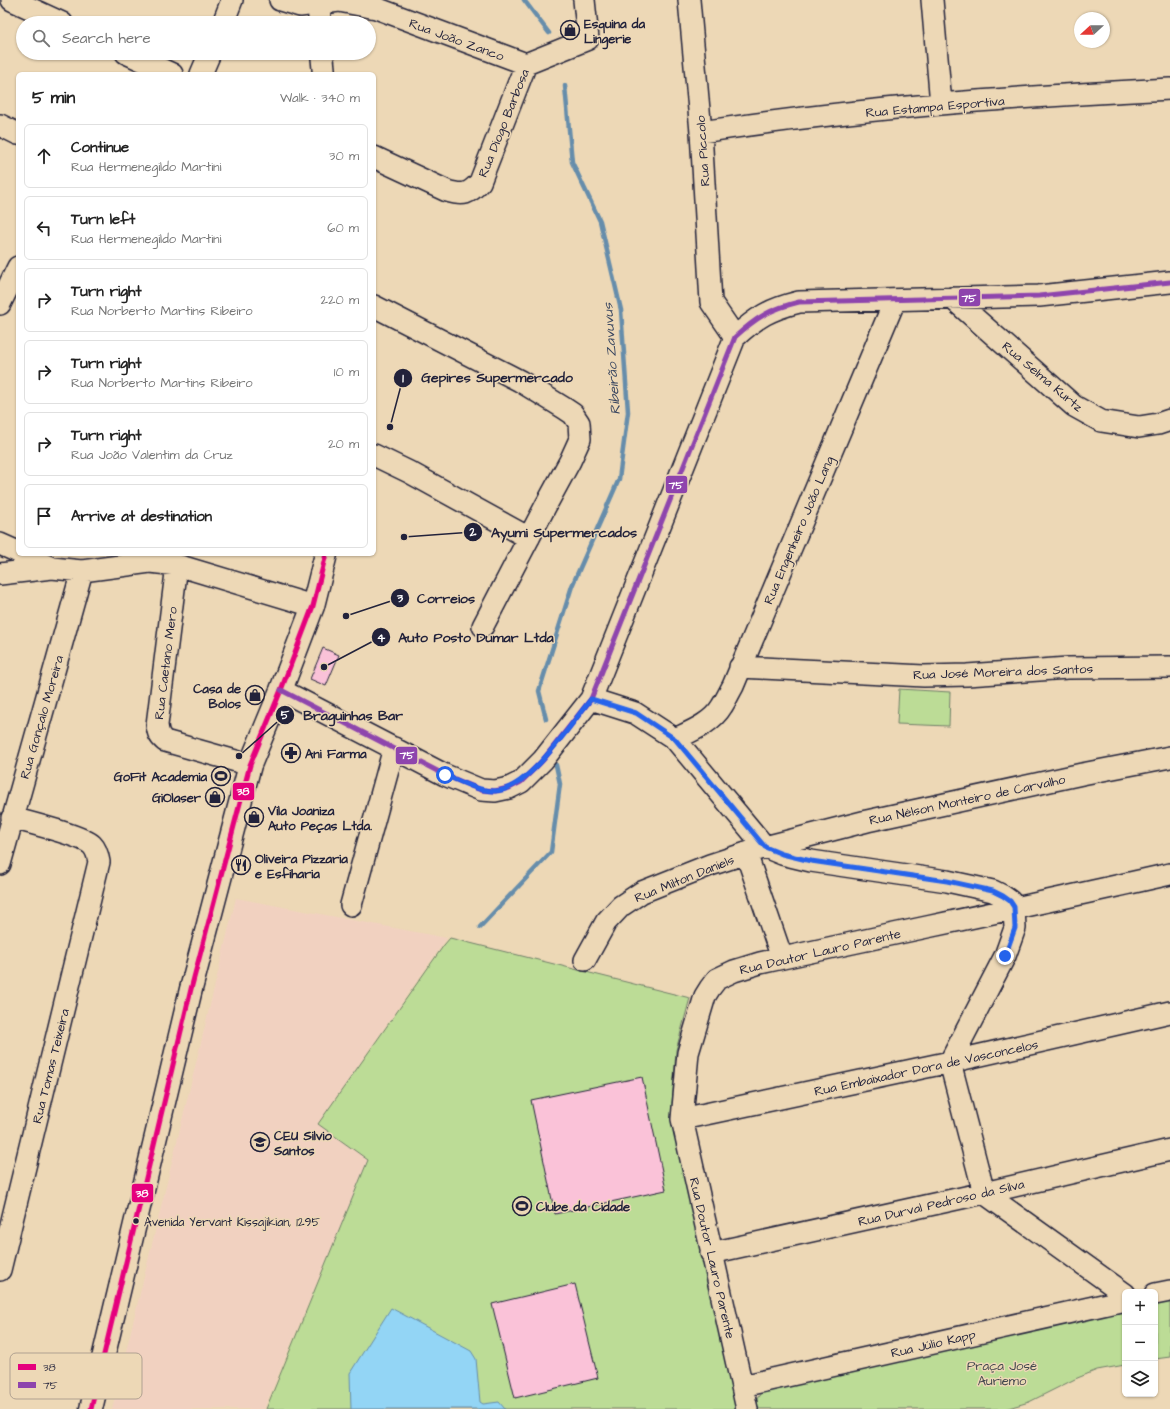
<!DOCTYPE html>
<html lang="en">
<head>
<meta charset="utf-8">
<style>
	:root { --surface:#fff; --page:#f6f6f6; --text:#222; --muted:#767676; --line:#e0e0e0 }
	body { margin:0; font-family:"Architects Daughter",sans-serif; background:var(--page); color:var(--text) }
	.controls { position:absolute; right:12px; bottom:12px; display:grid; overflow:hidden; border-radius:6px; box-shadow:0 1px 3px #0004 }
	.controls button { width:36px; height:36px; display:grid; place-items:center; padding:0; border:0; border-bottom:1px solid var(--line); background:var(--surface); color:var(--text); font:20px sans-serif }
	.compass { position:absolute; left:1074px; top:12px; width:36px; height:36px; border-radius:50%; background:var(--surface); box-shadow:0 1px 3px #0004; rotate:249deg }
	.stop { position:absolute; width:12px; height:12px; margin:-9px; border:3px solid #2563eb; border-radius:50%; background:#fff }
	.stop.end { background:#2563eb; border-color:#fff; box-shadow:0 1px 4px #0008 }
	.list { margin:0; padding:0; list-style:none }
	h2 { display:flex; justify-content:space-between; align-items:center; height:52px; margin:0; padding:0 16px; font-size:17px }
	h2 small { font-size:13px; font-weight:400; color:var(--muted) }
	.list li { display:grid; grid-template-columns:26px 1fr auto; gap:12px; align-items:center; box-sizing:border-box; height:64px; margin:0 8px 8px; padding:0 8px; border:1px solid var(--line); border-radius:6px }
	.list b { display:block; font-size:15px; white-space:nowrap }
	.list p { margin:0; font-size:13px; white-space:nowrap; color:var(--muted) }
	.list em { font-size:13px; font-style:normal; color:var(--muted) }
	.icon { flex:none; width:22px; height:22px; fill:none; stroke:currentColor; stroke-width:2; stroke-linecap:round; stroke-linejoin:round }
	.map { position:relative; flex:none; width:1170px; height:1409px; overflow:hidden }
	.search { position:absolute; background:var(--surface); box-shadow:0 1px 3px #0004; left:16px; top:16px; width:360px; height:44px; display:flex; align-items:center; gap:10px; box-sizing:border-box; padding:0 14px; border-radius:22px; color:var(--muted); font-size:15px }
	.panel { position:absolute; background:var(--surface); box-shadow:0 1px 3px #0004; left:16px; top:72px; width:360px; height:484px; border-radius:6px }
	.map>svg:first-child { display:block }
</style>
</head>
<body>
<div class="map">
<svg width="1170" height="1409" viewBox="0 0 1170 1409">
	<rect width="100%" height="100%" fill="#edd8b6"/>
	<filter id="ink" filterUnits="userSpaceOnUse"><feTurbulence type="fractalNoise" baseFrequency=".025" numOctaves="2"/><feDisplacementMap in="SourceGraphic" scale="8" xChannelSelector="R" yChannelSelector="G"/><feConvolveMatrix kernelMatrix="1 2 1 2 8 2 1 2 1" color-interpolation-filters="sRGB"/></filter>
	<g filter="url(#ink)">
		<path fill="#f1d1c0" d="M236 898 447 938 318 1123 368 1160 264 1409H112Z"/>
		<path fill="#bcdc96" stroke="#6f7f68" d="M899 689 950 692 949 726 897 724Z
			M450 938 690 998 676 1050 672 1103 740 1409H266L368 1160 318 1124 444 945Z
			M1170 1298V1357L1155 1359V1301Z
			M1125 1308V1365L1097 1370 1075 1379 1029 1402 1005 1409H758L757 1399 762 1391Z"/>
		<path fill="#93d5f5" stroke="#668dab" d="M391 1308 471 1351 476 1359 480 1402 483 1404 499 1402 505 1409H351L350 1373Z"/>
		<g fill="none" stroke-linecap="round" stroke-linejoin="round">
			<path stroke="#668dab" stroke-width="4.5" d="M524 0 549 33
				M546 719 539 691 572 586 619 479 628 412 621 310 600 221 572 162 565 86
				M480 927 551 852 560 784 556 765"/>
		</g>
		<path fill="#fac2d8" stroke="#22223b" d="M323 648 339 655 326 686 310 679Z
			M642 1077 666 1190 555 1214 531 1100Z
			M575 1284 598 1378 515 1398 492 1304Z"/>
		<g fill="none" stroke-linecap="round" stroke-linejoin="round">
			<defs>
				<path id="minor" d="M12 0 62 23
					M280 0 300 6 339 1 376 8 526 64
					M689 0 701 132 711 302 735 337
					M932 0 941 104
					M223 23 232 0
					M126 53 172 74
					M201 74 210 53
					M0 125 18 134
					M701 132C856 108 1013 97 1170 89
					M374 157 447 191C464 196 469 194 480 182L526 64 588 39 584 0
					M952 298 1074 406 1101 421 1139 427 1158 424 1170 420
					M0 304 18 267
					M374 306 520 381 564 408 573 414 579 423 580 439 570 461 545 507 483 626
					M374 455 409 472 529 538
					M0 544 18 552
					M22 554 52 568
					M177 565 157 725C158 733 159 736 165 741L250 765
					M0 574 52 568 82 571 150 562 177 565 313 606
					M740 667 924 676 967 675 1068 668 1170 667
					M281 690 445 775 481 790 495 791 509 788 521 782 543 760 591 699 735 337C757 317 770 309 799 302L1039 296 1170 282
					M591 699 635 713 675 739 765 847 782 854 811 861 947 881 993 891 1003 896 1010 901 1014 907 1015 928 1005 956 950 1062 984 1193 1125 1294
					M675 739C692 731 712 723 722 706 726 700 729 693 733 686L895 300
					M746 853 782 958
					M0 864 82 571
					M351 905 394 748
					M585 960 606 922 621 906 642 892 710 865 765 847 867 821 1082 774 1170 757
					M682 1119 950 1062 1170 1012
					M711 1253 984 1193 1170 1150
					M0 1270 99 862C98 856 96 849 92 845 83 836 27 822 12 818
					M1155 1294 1170 1291
					M742 1386 1125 1300
					M747 1409 682 1119 688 1053 705 996 710 988 717 979 734 971 760 963C896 933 1034 905 1170 874"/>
				<path id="major" d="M318 0 320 23
					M322 53 324 74
					M91 1409 191 989 250 765 281 690 313 606 326 554"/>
			</defs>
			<use href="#minor" stroke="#22223b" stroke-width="24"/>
			<use href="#major" stroke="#22223b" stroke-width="25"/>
			<use href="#minor" stroke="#edd8b6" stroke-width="21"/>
			<use href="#major" stroke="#edd8b6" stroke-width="22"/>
			<defs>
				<path id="bus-1" d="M91 1409 191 989 250 765 281 690 313 606 326 554"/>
				<path id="bus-2" d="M281 690 445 775 481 790 495 791 509 788 521 782 543 760 591 699 735 337C757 317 770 309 799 302L1039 296 1170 282"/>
			</defs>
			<use href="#bus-1" stroke="#edd8b6" stroke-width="8"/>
			<use href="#bus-2" stroke="#edd8b6" stroke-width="8"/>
			<use href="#bus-1" stroke="#e5007d" stroke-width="5"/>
			<use href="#bus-2" stroke="#8e44ad" stroke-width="5"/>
		</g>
	</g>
	<g fill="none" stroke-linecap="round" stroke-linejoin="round" filter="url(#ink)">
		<path stroke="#2563eb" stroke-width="5" d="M445 775C460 781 477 791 494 791 527 792 571 724 591 699L636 713 675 739 765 847 782 854 811 861 947 881 993 891 1003 896 1010 901 1014 907 1015 928 1005 956"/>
	</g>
	<defs>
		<symbol id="shop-ring" viewBox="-11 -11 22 22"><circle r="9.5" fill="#edd8b6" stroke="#22223b" stroke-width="1.5"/><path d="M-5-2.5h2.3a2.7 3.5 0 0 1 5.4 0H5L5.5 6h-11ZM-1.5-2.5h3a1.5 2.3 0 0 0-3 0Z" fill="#22223b"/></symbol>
		<symbol id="pharmacy-ring" viewBox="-11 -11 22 22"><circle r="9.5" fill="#edd8b6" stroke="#22223b" stroke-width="1.5"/><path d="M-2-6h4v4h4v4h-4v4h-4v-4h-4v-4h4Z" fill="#22223b"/></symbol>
		<symbol id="stadium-ring" viewBox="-11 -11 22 22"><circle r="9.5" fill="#edd8b6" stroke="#22223b" stroke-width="1.5"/><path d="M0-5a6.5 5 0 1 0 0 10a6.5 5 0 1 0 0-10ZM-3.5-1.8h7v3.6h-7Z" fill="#22223b"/></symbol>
		<symbol id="restaurant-ring" viewBox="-11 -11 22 22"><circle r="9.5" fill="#edd8b6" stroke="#22223b" stroke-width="1.5"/><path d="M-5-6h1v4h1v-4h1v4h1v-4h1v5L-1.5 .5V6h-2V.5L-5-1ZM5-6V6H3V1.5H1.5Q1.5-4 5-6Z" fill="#22223b"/></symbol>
		<symbol id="school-ring" viewBox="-11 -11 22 22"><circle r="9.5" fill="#edd8b6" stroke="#22223b" stroke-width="1.5"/><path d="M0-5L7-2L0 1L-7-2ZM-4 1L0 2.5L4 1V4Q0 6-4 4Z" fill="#22223b"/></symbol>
	</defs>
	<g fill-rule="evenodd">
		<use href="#shop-ring" x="559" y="19" width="22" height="22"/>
		<use href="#shop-ring" x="244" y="684" width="22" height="22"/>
		<use href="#pharmacy-ring" x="280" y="742" width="22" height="22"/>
		<use href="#stadium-ring" x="210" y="765" width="22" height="22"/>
		<use href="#shop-ring" x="204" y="786" width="22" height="22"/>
		<use href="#shop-ring" x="243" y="806" width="22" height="22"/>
		<use href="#restaurant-ring" x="230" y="854" width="22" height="22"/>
		<use href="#school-ring" x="249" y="1131" width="22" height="22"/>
		<use href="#stadium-ring" x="511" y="1195" width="22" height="22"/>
	</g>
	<circle fill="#22223b" stroke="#edd8b6" stroke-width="1.5" cx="136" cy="1221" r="3.5"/>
	<g text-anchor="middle" stroke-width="3" stroke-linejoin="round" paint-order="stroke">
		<g font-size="12" fill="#22223b" stroke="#edd8b6" text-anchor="start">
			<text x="144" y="1226">Avenida Yervant Kissajikian, 1295</text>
		</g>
		<g font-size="13" font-weight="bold" fill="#22223b" stroke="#edd8b6" text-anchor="start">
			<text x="584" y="28">Esquina da<tspan x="584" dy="15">Lingerie</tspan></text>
			<text x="241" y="693" text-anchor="end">Casa de<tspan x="241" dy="15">Bolos</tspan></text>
			<text x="305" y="758">Ani Farma</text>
			<text x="207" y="781" text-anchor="end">GoFit Academia</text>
			<text x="201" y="802" text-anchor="end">GiOlaser</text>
			<text x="268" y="815">Vila Joaniza<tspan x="268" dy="15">Auto Peças Ltda.</tspan></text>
			<text x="255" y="863">Oliveira Pizzaria<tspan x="255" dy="15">e Esfiharia</tspan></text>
			<text x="274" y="1140">CEU Silvio<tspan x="274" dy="15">Santos</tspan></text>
			<text x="536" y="1211">Clube da Cidade</text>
		</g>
		<g font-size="13" fill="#22223b" stroke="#edd8b6">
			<text transform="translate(457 39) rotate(20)" y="5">Rua João Zanco</text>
			<text transform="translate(935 106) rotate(-5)" y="5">Rua Estampa Esportiva</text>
			<text transform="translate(503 123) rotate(-68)" y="5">Rua Diogo Barbosa</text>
			<text transform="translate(702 151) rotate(-94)" y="5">Rua Piccolo</text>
			<text transform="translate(1043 376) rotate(40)" y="5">Rua Selma Kurtz</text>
			<text transform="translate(798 530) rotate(-67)" y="5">Rua Engenheiro João Lang</text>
			<text transform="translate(165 663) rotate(-83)" y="5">Rua Caetano Mero</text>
			<text transform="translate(1003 671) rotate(-2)" y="5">Rua José Moreira dos Santos</text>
			<text transform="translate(41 717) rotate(-74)" y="5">Rua Gonçalo Moreira</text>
			<text transform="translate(967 799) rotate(-12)" y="5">Rua Nélson Monteiro de Carvalho</text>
			<text transform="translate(684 878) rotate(-22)" y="5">Rua Milton Daniels</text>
			<text transform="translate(820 951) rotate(-13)" y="5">Rua Doutor Lauro Parente</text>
			<text transform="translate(50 1066) rotate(-76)" y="5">Rua Tomas Teixeira</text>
			<text transform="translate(926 1067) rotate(-12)" y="5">Rua Embaixador Dora de Vasconcelos</text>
			<text transform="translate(941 1202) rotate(-13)" y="5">Rua Durval Pedroso da Silva</text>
			<text transform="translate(713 1258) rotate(77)" y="5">Rua Doutor Lauro Parente</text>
			<text transform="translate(933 1343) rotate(-13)" y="5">Rua Júlio Kapp</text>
		</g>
		<g font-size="13" fill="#41474d" stroke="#edd8b6">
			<text x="1002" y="1370">Praça José<tspan x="1002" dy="15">Auriemo</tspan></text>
		</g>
		<g font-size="14" font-style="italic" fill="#394660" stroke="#edd8b6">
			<text transform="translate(611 359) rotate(-94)" y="5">Ribeirão Zavuvus</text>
		</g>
	</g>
	<rect x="10" y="1353" width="132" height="46" rx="6" fill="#edd8b6" stroke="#b0a191" stroke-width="1"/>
	<rect x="18" y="1364" width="18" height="6" fill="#e5007d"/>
	<rect x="18" y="1382" width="18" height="6" fill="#8e44ad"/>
	<g font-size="11" fill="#22223b">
		<text x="43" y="1371">38</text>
		<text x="43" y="1389">75</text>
	</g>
	<path fill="none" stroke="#22223b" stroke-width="1.5" d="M390 427L403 378M404 537L473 532M346 616L400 598M324 667L381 637M239 756L285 715"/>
	<g fill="#22223b" stroke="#edd8b6" stroke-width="1.5">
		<circle cx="390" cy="427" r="4"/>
		<circle cx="404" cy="537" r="4"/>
		<circle cx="346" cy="616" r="4"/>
		<circle cx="324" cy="667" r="4"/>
		<circle cx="239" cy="756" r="4"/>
		<circle cx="403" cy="378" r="10"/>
		<circle cx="473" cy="532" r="10"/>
		<circle cx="400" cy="598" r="10"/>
		<circle cx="381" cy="637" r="10"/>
		<circle cx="285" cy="715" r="10"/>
	</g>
	<g font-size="12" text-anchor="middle" font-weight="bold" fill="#fff">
		<text x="403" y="382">1</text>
		<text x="473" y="536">2</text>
		<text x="400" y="602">3</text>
		<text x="381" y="642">4</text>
		<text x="285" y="719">5</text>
	</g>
	<g font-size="14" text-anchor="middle" font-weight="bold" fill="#22223b" stroke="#edd8b6" stroke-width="3" stroke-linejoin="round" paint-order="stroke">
		<text x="497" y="382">Gepires Supermercado</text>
		<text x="564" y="537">Ayumi Supermercados</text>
		<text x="446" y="603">Correios</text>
		<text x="476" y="642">Auto Posto Dumar Ltda</text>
		<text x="353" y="720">Braguinhas Bar</text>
	</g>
	<g stroke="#edd8b6" stroke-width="1.5">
		<rect x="958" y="288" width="23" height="19" rx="4" fill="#8e44ad"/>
		<rect x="665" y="475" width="23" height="19" rx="4" fill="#8e44ad"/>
		<rect x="395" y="746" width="23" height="19" rx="4" fill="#8e44ad"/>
		<rect x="232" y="782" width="23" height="19" rx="4" fill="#e5007d"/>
		<rect x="131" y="1183" width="23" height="20" rx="4" fill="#e5007d"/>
	</g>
	<g font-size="11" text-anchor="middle" font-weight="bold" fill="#fff">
		<text x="969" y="302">75</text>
		<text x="676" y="489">75</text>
		<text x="407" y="759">75</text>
		<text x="243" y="795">38</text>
		<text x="142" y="1197">38</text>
	</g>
</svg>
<div class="controls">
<button>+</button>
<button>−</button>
<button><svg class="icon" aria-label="layers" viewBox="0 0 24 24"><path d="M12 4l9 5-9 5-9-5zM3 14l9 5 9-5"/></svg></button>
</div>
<svg class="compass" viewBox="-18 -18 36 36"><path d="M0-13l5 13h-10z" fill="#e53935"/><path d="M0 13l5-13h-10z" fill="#767676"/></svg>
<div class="stop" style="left:445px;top:775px"></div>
<div class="stop end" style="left:1005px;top:956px"></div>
<div class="search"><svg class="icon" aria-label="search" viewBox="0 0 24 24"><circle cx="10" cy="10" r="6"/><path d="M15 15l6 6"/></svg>Search here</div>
<section class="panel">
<h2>5 min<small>Walk · 340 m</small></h2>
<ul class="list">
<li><svg class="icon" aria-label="ahead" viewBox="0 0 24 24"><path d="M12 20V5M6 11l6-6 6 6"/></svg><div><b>Continue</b><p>Rua Hermenegildo Martini</p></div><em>30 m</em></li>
<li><svg class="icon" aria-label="left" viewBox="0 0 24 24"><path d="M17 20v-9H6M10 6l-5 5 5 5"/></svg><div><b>Turn left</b><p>Rua Hermenegildo Martini</p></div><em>60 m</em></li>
<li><svg class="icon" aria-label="right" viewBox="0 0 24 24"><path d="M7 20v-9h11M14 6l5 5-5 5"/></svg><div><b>Turn right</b><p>Rua Norberto Martins Ribeiro</p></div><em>220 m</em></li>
<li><svg class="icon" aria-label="right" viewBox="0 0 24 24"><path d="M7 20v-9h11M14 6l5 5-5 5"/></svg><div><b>Turn right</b><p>Rua Norberto Martins Ribeiro</p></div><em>10 m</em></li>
<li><svg class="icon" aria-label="right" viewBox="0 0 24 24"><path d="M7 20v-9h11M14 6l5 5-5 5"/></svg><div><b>Turn right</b><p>Rua João Valentim da Cruz</p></div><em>20 m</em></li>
<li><svg class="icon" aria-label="arrive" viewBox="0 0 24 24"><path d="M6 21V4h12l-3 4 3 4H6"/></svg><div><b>Arrive at destination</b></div></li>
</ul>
</section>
</div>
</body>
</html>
